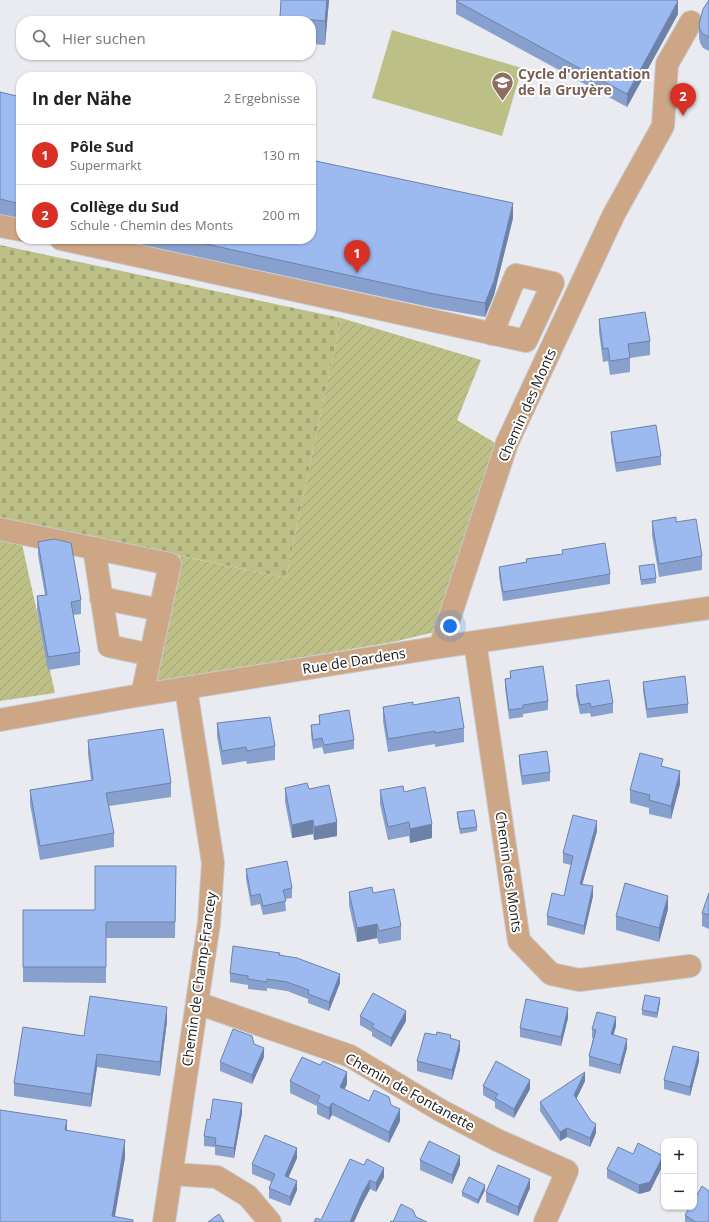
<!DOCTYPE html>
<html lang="de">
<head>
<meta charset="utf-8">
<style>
	:root { --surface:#fff; --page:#f6f6f6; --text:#222; --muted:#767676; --line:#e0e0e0; --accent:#d93025 }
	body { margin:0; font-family:"Open Sans",sans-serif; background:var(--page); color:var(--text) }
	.controls { position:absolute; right:12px; bottom:12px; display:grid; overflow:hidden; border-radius:8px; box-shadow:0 1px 3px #0004 }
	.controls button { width:36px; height:36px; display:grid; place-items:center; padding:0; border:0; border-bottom:1px solid var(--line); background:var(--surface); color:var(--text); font:20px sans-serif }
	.you { position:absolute; left:450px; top:626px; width:14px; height:14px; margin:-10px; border:3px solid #fff; border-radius:50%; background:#1a73e8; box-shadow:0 0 0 6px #1a73e833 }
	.badge { display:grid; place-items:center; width:26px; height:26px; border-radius:50%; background:var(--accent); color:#fff; font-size:13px; font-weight:700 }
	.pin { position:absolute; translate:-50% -33px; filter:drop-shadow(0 1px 2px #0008) }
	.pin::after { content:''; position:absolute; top:21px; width:14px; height:12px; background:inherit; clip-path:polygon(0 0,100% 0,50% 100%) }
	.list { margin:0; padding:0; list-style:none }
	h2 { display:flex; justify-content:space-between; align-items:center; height:52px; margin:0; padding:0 16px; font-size:17px }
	h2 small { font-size:13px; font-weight:400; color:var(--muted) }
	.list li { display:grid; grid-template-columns:26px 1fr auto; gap:12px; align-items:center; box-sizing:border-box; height:60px; padding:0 16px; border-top:1px solid var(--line) }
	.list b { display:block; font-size:15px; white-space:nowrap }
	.list p { margin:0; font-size:13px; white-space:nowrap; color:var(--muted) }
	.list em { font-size:13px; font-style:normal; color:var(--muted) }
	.icon { flex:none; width:22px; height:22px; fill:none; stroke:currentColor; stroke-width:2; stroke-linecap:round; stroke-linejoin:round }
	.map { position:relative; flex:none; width:709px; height:1222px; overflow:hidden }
	.search { position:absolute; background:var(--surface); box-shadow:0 1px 3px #0004; left:16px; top:16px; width:300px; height:44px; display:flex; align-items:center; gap:10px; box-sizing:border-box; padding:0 14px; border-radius:16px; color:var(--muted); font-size:15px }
	.panel { position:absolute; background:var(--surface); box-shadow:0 1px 3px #0004; left:16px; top:72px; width:300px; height:172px; border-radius:16px }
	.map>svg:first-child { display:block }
</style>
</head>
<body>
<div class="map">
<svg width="709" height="1222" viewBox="0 0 709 1222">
	<defs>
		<pattern id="cemetery-stones" width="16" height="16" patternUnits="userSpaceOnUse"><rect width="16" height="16" fill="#bdc086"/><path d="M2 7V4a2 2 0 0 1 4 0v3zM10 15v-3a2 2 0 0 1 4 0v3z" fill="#a2a473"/></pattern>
		<pattern id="garden-furrows" width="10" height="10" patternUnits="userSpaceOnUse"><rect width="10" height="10" fill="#bdc086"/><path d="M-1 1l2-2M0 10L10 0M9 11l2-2" fill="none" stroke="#a2a473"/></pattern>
	</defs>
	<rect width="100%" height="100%" fill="#e9ebf0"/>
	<path fill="url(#cemetery-stones)" d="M0 245 341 318 286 578 0 518Z"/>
	<path fill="#bdc086" d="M392 30 522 68 502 136 372 98Z"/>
	<path fill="url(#garden-furrows)" d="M341 318 481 360 457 420 497 444 439 631 393 642 153 682 180 556 286 578Z
		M0 531 20 535 55 693 0 701Z"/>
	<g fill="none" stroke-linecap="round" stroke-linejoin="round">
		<defs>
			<path id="minor" d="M0 226 21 230
				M61 239 526 341 553 283 516 275 492 334
				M0 529 170 564 142 695
				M94 548 109 646 151 655
				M101 598 160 610
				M475 642 519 941 551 974 579 980 690 966
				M440 647 507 443 614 214 663 126 667 64 691 22
				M0 720 129 697 440 647 709 608
				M197 1003 350 1056 440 1110 497 1140 567 1171 545 1222
				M171 1174 217 1177 248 1196 270 1222
				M164 1222 209 923 213 863 186 689"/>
		</defs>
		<use href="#minor" stroke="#c7c9ce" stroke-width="24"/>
		<use href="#minor" stroke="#cda685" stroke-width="22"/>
	</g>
	<path fill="#87a0ce" d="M281 0H329L325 45 311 44V21H280Z
		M709 0V51L703 48 700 43 699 37V24Z
		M456 1 678 14 627 107 456 14Z
		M0 92 21 97V218L0 214Z
		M513 218 494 295 485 317 434 308 116 239H311Z
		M599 319 650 341V355L630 358V372L610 375 608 361 603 362 599 332Z
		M611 432 661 456V465L616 472 611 441Z
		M652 521 676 522 702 556V570L659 577 652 535Z
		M38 542 81 600V614L73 615 80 652V665L48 670 37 610V596L45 595 38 555Z
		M562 550 610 574V584L503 601 499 576V567L526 562V559L562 554Z
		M639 566 656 578V583L641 585Z
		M510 671 548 701V710L523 714V717L509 719 505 688V679L510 678Z
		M643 682 688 704V713L647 718 643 691Z
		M576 685 613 703V713L591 717 590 713 580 714 576 695Z
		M413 705 464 728V742L435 747V744L388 752 383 721V707Z
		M319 715 354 740V749L324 754 322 747 313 749 311 735V725L319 724Z
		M217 723 275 746V760L247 764 246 761 222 765 217 736Z
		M88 740 171 783V797L109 806 114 833V847L40 860 30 804V790L91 780 88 754Z
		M519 755 550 772V781L522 785 519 764Z
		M663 767 680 784 671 819 649 814V808L630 803V790Z
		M285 788 309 789 337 836 314 840 313 834 292 838 285 802Z
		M380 790 404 792 432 838 410 843 409 836 388 840 380 804Z
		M457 812 477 827V831L460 834 457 817Z
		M597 831 582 884 593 896 584 935 547 925V916L564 896 571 865 563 863V853Z
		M176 866 175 938H106V983L23 982V910H95Z
		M246 869 292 888V898L285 899 286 911 263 915 260 904 251 906 246 879Z
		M349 892 373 893 401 926V940L379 944 377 938 357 942 349 905Z
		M709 893V929L702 926V913Z
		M668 909 659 942 616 930V916Z
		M280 955 340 983 329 1011 308 1003V999L287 991 267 988V991L248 989V985L230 982V973Z
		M660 1002 657 1018 642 1015V1010Z
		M360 1016 406 1021 391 1047 372 1036V1032L360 1025Z
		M568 1018 561 1046 520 1037V1028Z
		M167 1021 160 1076 97 1067 91 1107 14 1096V1083L84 1036Z
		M616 1026 613 1035 627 1048 620 1074 589 1066V1056L593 1038H592V1029Z
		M451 1039 460 1050 452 1080 417 1071V1061Z
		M254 1044 264 1057 252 1084 220 1071V1062Z
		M699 1061 690 1096 664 1089V1080Z
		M290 1081 347 1084 344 1089 369 1101 391 1105 400 1121 389 1143 332 1115 329 1120 317 1114V1106L290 1093Z
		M585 1081 576 1099 591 1121 596 1133 590 1147 567 1137 560 1141 540 1111V1102Z
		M483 1086 530 1089 514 1118 495 1108V1102L483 1095Z
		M242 1113 234 1158 215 1155V1147L204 1146V1136L210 1120Z
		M633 1154 663 1165 650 1191 639 1194 607 1178V1169Z
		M297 1158 288 1178 297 1190 290 1206 269 1198V1188L272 1182 252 1174V1164Z
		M420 1160 460 1165 452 1184 420 1170Z
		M364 1165 384 1177 376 1192 370 1189 362 1204 354 1222H314L321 1220Z
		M530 1188 518 1216 486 1202V1192Z
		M485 1190 478 1204 462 1196V1192Z
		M685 1215 709 1222H685Z"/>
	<path fill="#6e82a8" d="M327 0H329L325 45V21Z
		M678 1V14L627 107V94Z
		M513 203V218L494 295 485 317V303Z
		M680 771V784L671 819V806Z
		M313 820V834L292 838V825Z
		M597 821V831L580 893V884Z
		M337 822V836L314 840V827Z
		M432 824V838L410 843V829Z
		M593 886V896L584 935V926Z
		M668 896V909L659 942V928Z
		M377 924V938L357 942V928Z
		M340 974V983L329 1011V1002Z
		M660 998V1002L657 1018V1013Z
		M167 1007V1021L160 1076V1062Z
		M568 1008V1018L561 1046V1037Z
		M406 1011V1021L391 1047V1038Z
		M616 1017V1026L611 1044V1034Z
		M627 1039V1048L620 1074V1065Z
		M460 1041V1050L452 1080V1070Z
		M264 1048V1057L252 1084V1075Z
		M699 1052V1061L690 1096V1087Z
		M97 1054V1067L91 1107V1094Z
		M347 1072V1084L340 1099V1087Z
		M585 1072V1081L574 1104V1095Z
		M530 1080V1089L514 1118V1109Z
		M242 1103V1113L234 1158V1148Z
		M332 1103V1115L329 1120V1108Z
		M400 1109V1121L389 1143V1132Z
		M67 1120V1138L65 1130Z
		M596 1124V1133L590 1147V1138Z
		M567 1128V1137L560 1141V1132Z
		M125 1140V1158L114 1222 112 1216Z
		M297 1148V1158L285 1185V1176Z
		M460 1156V1165L452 1184V1175Z
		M663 1156V1165L650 1191 639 1194V1185Z
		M384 1168V1177L376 1192V1183Z
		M530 1179V1188L518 1216V1207Z
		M370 1180V1189L362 1204 354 1222H350L362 1194Z
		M297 1181V1190L290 1206V1197Z
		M485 1185V1190L478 1204V1200Z"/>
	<path fill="#9dbaf0" stroke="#6e82a8" d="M281 0H327L325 21 280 17Z
		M457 0H675L678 1 627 94 456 1Z
		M709 0V37L703 34 700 30 699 24 703 9Z
		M0 92 21 97V204L0 199Z
		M311 160 513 203 494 281 485 303 434 294 183 239H311Z
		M645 312 650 341 628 344 630 358 610 361 608 348 603 349 599 319Z
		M656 425 661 456 616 463 611 432Z
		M676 517V522L696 519 702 556 659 564 652 521Z
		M54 539 71 543 81 600 71 602 80 652 48 657 37 596 47 595 38 542Z
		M605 543 610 574 503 592 499 567 527 562 526 559 563 554 562 550Z
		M654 564 656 578 641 580 639 566Z
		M543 666 548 701 523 705V708L509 710 505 679 511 678 510 671Z
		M685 676 688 704 647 709 643 682Z
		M609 680 613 703 591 707 590 703 580 705 576 685Z
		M459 697 464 728 435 733V731L388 739 383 707 413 702V705Z
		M349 710 354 740 324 745 322 738 313 740 311 725 320 724 319 715Z
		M270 717 275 746 247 751 246 747 222 751 217 723Z
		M163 729 171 783 106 793 114 833 40 846 30 790 93 780 88 740Z
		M547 751 550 772 522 776 519 755Z
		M640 753 663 759 661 766 680 771 671 806 649 800 650 795 630 790Z
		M307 783 309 789 329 785 337 822 314 827 313 820 292 825 285 788Z
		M403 786 404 792 425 787 432 824 410 829 409 822 388 827 380 790Z
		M474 810 477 827 460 829 457 812Z
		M573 815 597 821 580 884 593 886 584 926 547 916 552 893 564 896 573 856 563 853Z
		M287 861 292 888 283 890 286 901 263 906 260 894 251 896 246 869Z
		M95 866H176L175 922H106V967H23V910H95Z
		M625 883 668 896 659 928 616 916Z
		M372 887 373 893 394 889 401 926 379 931 377 924 357 928 349 892Z
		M709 893V915L702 913Z
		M233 946 280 953 279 955 297 958 340 974 329 1002 308 994 309 990 287 982 267 979V982L248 979V976L230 973Z
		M373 993 406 1011 391 1038 372 1027 374 1024 360 1016Z
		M645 995 660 998 657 1013 642 1010Z
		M90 996 167 1007 160 1062 97 1054 91 1094 14 1083 23 1027 84 1036Z
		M526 999 568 1008 561 1037 520 1028Z
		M597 1012 616 1017 611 1034 627 1039 620 1065 589 1056 596 1030 592 1029Z
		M233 1029 252 1036 254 1044 264 1048 252 1075 220 1062Z
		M437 1032 451 1035 450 1038 460 1041 452 1070 417 1061 425 1033 436 1035Z
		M673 1046 699 1052 690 1087 664 1080Z
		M302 1057 320 1065 323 1061 347 1072 340 1087 369 1101 374 1090 389 1097 391 1105 400 1109 389 1132 332 1103 329 1108 317 1102 320 1096 290 1081Z
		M496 1061 530 1080 514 1109 495 1098 498 1094 483 1086Z
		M585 1072 574 1095 591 1121 596 1124 590 1138 567 1128 560 1132 540 1102Z
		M213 1099 242 1103 234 1148 215 1145 216 1138 204 1136 207 1119 210 1120Z
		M0 1110 67 1120 65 1130 125 1140 112 1216 133 1220V1222H0Z
		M265 1135 297 1148 285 1176 297 1181 290 1197 269 1188 275 1174 252 1164Z
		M429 1141 460 1156 452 1175 420 1160Z
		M638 1143 663 1156 650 1182 639 1185 607 1169 618 1147 633 1154Z
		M350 1159 364 1165 367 1159 384 1168 376 1183 370 1180 362 1194 350 1222H314L316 1218 321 1220Z
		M498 1165 530 1179 518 1207 486 1192Z
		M469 1177 485 1185 478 1200 462 1192Z
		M702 1186 709 1191V1222H696L685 1215 690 1207H694V1200Z
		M401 1204 413 1210 416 1217 427 1222H390L391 1221 393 1222Z
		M219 1214 224 1222H208Z"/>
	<defs>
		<symbol id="school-pin" viewBox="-11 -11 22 30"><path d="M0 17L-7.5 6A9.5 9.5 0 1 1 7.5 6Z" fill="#8d6e63" stroke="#fff"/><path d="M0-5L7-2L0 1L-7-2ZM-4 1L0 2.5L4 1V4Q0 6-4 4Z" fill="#fff"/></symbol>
	</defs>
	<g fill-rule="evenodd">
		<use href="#school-pin" x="490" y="70" width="25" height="34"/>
	</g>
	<g text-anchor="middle" stroke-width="4" stroke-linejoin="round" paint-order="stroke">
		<g font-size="14" font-weight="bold" fill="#785e54" stroke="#fff" text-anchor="start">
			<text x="518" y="79">Cycle d'orientation<tspan x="518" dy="16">de la Gruyère</tspan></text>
		</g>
		<g font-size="14" fill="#17181a" stroke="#fff">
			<text transform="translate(527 405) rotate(-66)" y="5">Chemin des Monts</text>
			<text transform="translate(354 661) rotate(-9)" y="5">Rue de Dardens</text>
			<text transform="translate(509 872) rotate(82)" y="5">Chemin des Monts</text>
			<text transform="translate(199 979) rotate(-82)" y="5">Chemin de Champ-Francey</text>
			<text transform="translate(410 1092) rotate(29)" y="5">Chemin de Fontanette</text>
		</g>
	</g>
</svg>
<div class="controls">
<button>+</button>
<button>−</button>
</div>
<div class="you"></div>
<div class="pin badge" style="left:357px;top:273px">1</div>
<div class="pin badge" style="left:683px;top:116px">2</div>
<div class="search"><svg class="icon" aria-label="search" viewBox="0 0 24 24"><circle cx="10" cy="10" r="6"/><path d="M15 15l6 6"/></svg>Hier suchen</div>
<section class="panel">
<h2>In der Nähe<small>2 Ergebnisse</small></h2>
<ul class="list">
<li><span class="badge">1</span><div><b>Pôle Sud</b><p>Supermarkt</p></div><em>130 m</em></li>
<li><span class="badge">2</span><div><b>Collège du Sud</b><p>Schule · Chemin des Monts</p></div><em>200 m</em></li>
</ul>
</section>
</div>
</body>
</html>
